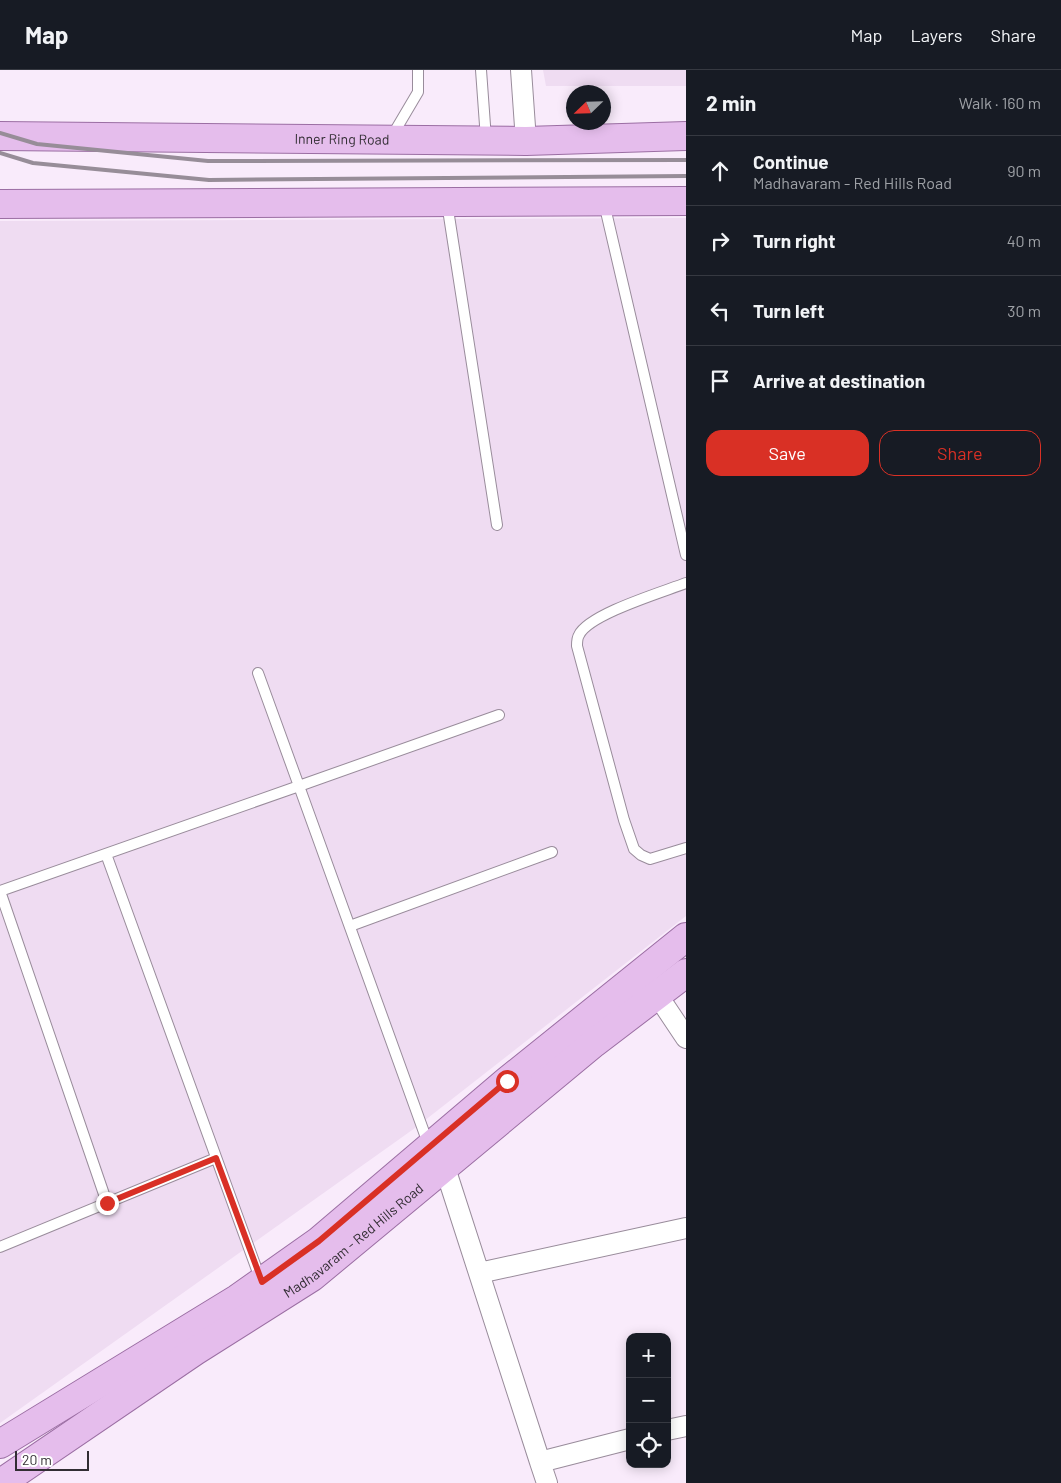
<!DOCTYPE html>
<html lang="en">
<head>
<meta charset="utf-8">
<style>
	:root { --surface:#171b24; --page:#242831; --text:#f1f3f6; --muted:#9ea1a6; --line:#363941; --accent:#d93025 }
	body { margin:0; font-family:Barlow,sans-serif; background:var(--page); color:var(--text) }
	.controls { position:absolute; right:15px; bottom:15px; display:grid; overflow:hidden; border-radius:10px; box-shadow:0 2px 12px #0003 }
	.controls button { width:45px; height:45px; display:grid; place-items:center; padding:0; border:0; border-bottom:1px solid var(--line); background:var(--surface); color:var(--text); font:25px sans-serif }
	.compass { position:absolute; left:566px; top:15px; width:45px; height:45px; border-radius:50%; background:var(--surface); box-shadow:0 2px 12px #0003; rotate:247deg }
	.scale { position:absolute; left:15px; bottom:12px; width:74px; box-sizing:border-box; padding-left:5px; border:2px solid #322d33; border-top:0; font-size:14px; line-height:18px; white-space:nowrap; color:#322d33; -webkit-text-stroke:4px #fff; paint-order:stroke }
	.stop { position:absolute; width:15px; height:15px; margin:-11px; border:4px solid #d93025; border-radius:50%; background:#fff }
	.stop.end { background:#d93025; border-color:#fff; box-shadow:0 1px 5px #0008 }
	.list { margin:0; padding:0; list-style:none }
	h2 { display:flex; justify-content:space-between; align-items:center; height:65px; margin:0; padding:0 20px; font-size:21px }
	h2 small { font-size:16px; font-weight:400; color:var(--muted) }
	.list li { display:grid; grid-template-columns:32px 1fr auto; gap:15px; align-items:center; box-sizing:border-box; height:70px; padding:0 20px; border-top:1px solid var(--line) }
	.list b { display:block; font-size:19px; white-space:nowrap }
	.list p { margin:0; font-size:16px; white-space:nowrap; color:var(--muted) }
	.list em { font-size:16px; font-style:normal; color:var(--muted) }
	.actions { display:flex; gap:10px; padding:15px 20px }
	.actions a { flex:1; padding:11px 0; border:1px solid var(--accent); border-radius:15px; text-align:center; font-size:18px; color:var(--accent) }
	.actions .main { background:var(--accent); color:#fff }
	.icon { flex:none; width:28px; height:28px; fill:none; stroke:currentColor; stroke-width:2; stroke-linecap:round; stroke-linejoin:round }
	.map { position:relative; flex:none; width:686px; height:1413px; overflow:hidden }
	header { display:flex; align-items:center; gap:30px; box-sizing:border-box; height:70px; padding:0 25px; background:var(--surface); border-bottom:1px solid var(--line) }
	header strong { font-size:24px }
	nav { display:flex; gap:28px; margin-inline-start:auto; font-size:18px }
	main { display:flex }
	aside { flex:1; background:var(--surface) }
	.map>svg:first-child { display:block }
</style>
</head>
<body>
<header>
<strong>Map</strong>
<nav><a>Map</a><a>Layers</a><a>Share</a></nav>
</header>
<main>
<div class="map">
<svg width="686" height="1413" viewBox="0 0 686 1413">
	<rect width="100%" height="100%" fill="#f9ebfb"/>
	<path fill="#efdcf2" d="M543 0H686V16H546Z
		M686 148V846L415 1058 0 1353V151Z"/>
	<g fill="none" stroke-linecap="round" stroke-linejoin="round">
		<defs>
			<path id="lane" d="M481 0 486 69
				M392 66 418 22V0
				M447 133 497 455
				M604 133 686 485
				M686 513C663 522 589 544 579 565 577 568 577 573 577 576L624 750 634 779 641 785 650 789 686 778
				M258 603 299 716 499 645
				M106 784 261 1211
				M0 821 299 716 429 1076
				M0 821 107 1133
				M350 856 552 782
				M0 1177 216 1088"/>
			<path id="street" d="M521 0 526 71
				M658 926 686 968
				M445 1098 540 1392
				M479 1203 686 1158
				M667 1360 686 1356
				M547 1413 540 1392 630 1369"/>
			<g id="primary">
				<path id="s1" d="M0 66 526 71 686 66"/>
				<path d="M0 134 686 131"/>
				<path d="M0 1374 237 1229 319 1171 507 1011 686 867"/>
				<path id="s2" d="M1 1413 195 1281 312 1207 594 973 686 903"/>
			</g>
		</defs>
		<use href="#lane" stroke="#998c9b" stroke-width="12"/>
		<use href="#street" stroke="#998c9b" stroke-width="22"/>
		<use href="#primary" stroke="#9b6ea3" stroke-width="30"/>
		<use href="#lane" stroke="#fff" stroke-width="10"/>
		<use href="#street" stroke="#fff" stroke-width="20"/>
		<use href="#primary" stroke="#e5bdec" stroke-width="28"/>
		<path stroke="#978d98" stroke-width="4" d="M0 63 37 74 208 91 686 90
			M0 83 33 93 209 110 686 106"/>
	</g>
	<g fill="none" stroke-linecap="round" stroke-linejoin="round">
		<path stroke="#d93025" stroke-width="6" d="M107 1133 216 1088 262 1212 319 1171 507 1011"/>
	</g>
	<g text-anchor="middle" stroke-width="5" stroke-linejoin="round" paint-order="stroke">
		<g font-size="14" fill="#322d33" stroke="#fff">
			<text dy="5" stroke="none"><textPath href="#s1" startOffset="342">Inner Ring Road</textPath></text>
			<text dy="5" stroke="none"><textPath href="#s2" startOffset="428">Madhavaram - Red Hills Road</textPath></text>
		</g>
	</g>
</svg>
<div class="controls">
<button>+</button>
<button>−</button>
<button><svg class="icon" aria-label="locate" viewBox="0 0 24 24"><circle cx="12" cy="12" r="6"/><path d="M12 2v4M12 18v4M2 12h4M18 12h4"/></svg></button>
</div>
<svg class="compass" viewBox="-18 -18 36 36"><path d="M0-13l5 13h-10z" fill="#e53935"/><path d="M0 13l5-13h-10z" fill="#9ea1a6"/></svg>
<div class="scale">20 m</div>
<div class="stop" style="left:507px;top:1011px"></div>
<div class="stop end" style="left:107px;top:1133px"></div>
</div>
<aside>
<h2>2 min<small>Walk · 160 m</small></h2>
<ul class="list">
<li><svg class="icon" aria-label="ahead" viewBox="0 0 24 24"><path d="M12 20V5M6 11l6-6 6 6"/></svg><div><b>Continue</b><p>Madhavaram - Red Hills Road</p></div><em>90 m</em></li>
<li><svg class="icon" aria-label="right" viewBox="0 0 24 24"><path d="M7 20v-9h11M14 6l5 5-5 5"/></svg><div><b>Turn right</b></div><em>40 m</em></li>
<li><svg class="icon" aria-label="left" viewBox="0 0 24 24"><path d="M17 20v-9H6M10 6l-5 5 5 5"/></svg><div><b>Turn left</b></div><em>30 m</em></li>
<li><svg class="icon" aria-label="arrive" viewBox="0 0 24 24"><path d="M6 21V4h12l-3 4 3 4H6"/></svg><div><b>Arrive at destination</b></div></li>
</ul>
<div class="actions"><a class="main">Save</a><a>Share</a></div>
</aside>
</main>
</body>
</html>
